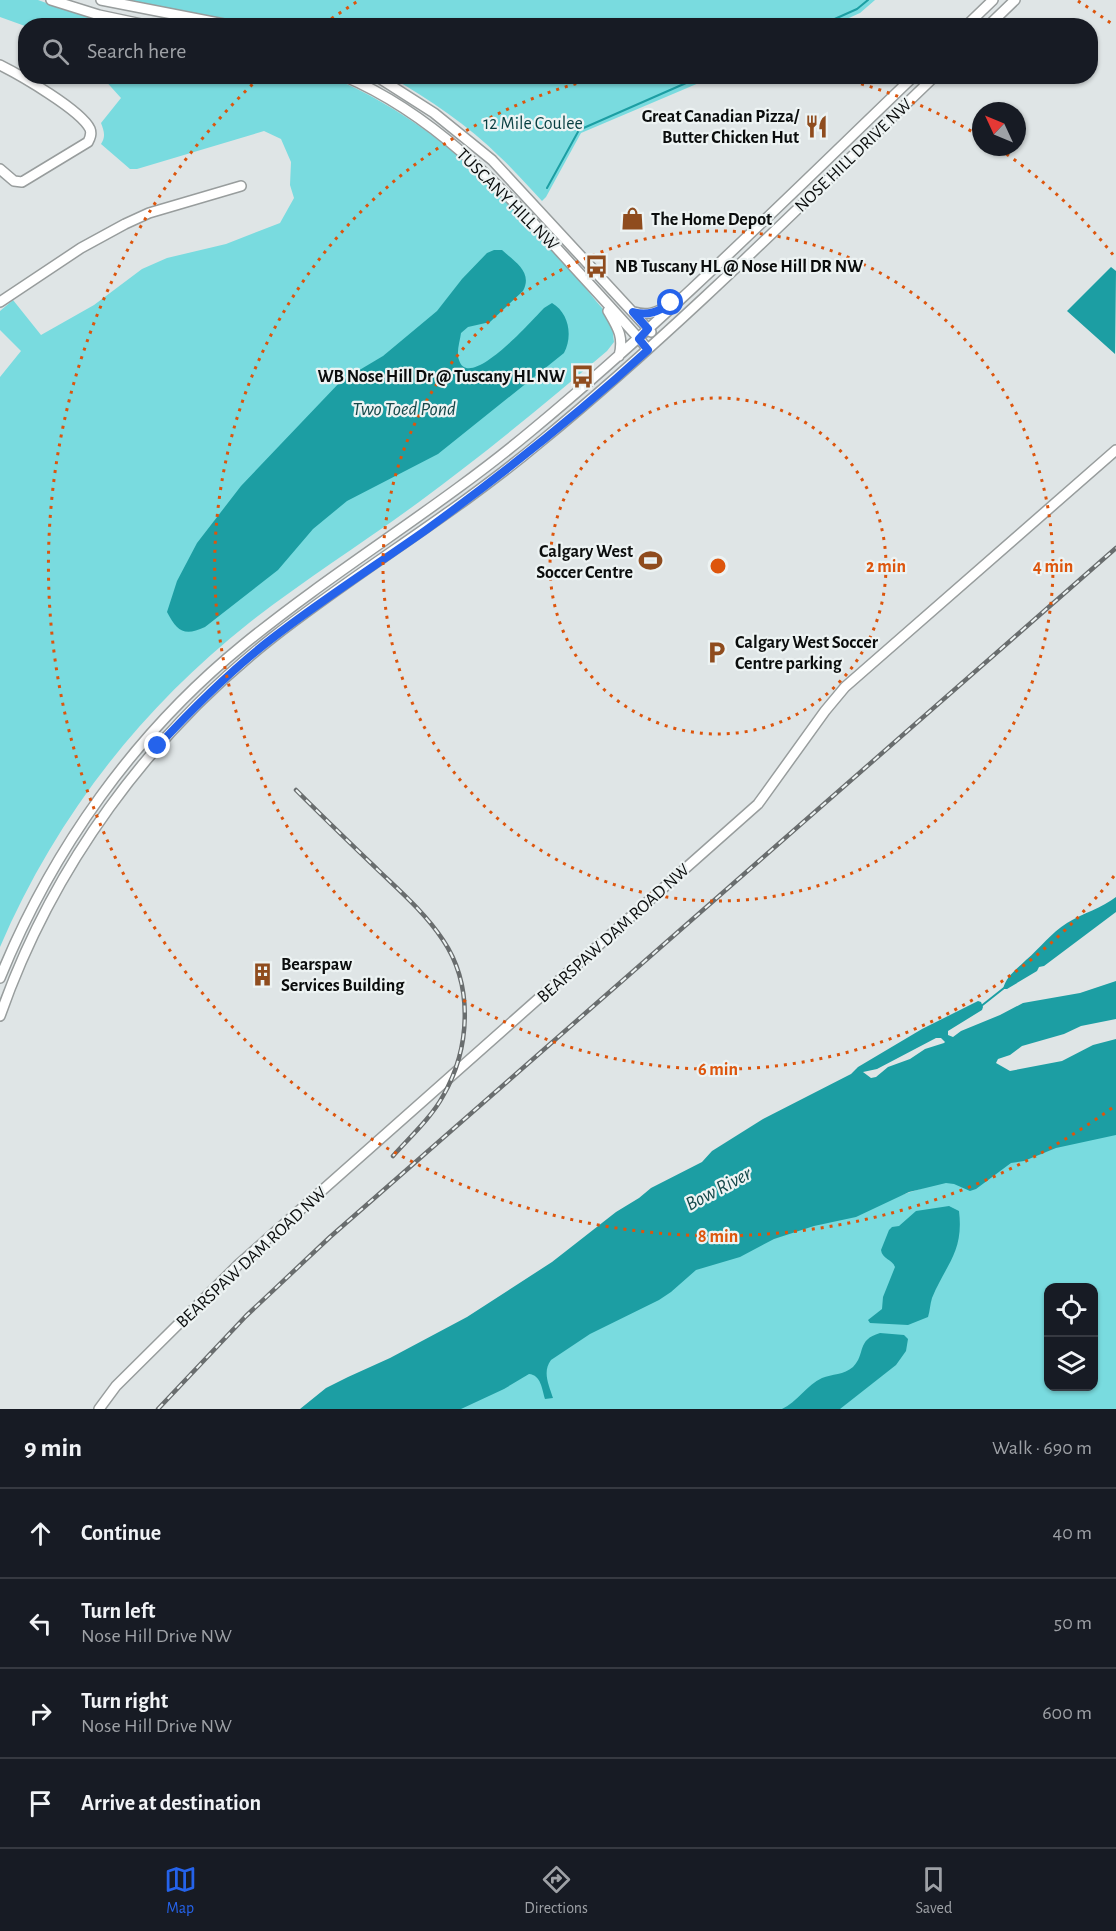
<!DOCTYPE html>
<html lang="en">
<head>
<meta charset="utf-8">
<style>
	:root { --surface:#171b24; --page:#20242c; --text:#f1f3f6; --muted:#9ea1a6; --line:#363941; --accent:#2563eb }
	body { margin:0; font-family:"Alegreya Sans",sans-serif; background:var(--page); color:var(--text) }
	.controls { position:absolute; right:18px; bottom:18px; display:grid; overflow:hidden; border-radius:12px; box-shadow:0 2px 4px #0004 }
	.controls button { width:54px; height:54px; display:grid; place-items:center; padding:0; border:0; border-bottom:2px solid var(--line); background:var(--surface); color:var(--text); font:30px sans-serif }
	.compass { position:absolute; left:972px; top:102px; width:54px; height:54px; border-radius:50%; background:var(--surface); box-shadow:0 2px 4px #0004; rotate:314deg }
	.stop { position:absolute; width:18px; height:18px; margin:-14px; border:4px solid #2563eb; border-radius:50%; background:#fff }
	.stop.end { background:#2563eb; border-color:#fff; box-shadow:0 2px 6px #0008 }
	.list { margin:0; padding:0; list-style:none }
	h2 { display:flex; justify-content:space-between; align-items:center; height:78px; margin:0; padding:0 24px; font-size:26px }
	h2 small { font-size:20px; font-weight:400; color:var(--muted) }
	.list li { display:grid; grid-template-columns:39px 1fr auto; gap:18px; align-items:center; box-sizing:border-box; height:90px; padding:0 24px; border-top:2px solid var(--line) }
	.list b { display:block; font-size:22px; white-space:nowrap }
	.list p { margin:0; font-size:20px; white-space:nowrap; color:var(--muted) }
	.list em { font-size:20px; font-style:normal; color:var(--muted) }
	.icon { flex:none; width:33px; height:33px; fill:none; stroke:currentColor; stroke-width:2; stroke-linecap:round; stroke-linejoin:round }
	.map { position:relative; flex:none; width:1116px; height:1409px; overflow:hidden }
	.search { position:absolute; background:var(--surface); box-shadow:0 2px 4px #0004; left:18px; right:18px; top:18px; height:66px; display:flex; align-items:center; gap:15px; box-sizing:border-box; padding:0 21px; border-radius:24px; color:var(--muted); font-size:22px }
	.sheet { height:438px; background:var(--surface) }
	nav { display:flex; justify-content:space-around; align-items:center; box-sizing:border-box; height:84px; border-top:2px solid var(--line); background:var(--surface); font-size:16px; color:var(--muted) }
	nav a { display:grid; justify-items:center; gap:3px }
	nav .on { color:var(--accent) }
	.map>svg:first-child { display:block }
</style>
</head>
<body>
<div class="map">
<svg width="1116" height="1409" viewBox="0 0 1116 1409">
	<rect width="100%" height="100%" fill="#dfe5e6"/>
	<path fill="#79dbdf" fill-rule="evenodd" d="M0 0H38L63 9 125 25 25 26 0 17Z
		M129 0H875L860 13 831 26H258Z
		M102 77H331C427 118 489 179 558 256 572 271 584 286 596 301 601 307 607 313 610 319 613 325 613 335 614 342L607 351C546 403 484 454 419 502 363 543 304 580 249 623 139 710 55 819 0 947V377L21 351 0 330V311L13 300 41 335 94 305 142 269 167 258 226 244 280 223 294 198 290 185 291 162 281 139 264 131 137 169H130L101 144C106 136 104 131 101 123L121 98Z
		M391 77H713L581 133 546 197 542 201C528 186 515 171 500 157 468 125 430 100 391 77Z
		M1116 1125V1409H456L696 1262ZM1048 1288H1094V1386H1048Z"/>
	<path fill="#1c9ea3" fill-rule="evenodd" d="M494 250H502C515 262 533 272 523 291L490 322 468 327 461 333C460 341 456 352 459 360 469 393 534 318 544 308L552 303C569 313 573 336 564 353L438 454 347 501 313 529 278 570 205 627C184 637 177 631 167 612L177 581 197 543 241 486 341 381 383 356 437 311 462 279 487 253Z
		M1111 267 1116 271 1115 354 1067 311Z
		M1116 897V912L1044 966 1039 967 1037 971 1007 989H1003C1006 976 1017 969 1026 960 1040 948 1051 933 1067 923 1083 913 1102 908 1116 897Z
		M1116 981V1019L1081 1026 1064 1034 1022 1046 1010 1055 998 1059 996 1063 1010 1071 1062 1061 1093 1045 1116 1039V1135L1056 1148 1024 1161 1011 1163 976 1189 970 1191 954 1184 946 1183 909 1192 856 1217 814 1226 774 1239 740 1257 696 1270 671 1292 659 1300 590 1334 551 1360C542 1372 549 1385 553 1398L545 1399C542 1389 541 1375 529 1374L504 1389 461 1409H300L326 1388 348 1377 390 1358 467 1317 552 1262 616 1212 639 1198 651 1188 702 1162 712 1151 763 1119 851 1074 858 1067 922 1029 978 1001 981 1002 983 1007 982 1010 948 1031V1035L953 1037 961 1031 1000 1015 1023 1003 1080 993ZM936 1038H941L945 1042 944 1043 925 1049 910 1059 888 1067 876 1077 871 1078 863 1072 877 1069Z
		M949 1206 959 1211C964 1252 946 1264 932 1298 930 1304 930 1311 928 1317L908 1325 870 1323 868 1320 882 1309 883 1297 895 1267C892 1259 882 1259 881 1250L889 1230 892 1227 899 1226 916 1211Z
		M880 1333 904 1335 908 1339 906 1351 896 1365 840 1409H782C797 1402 807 1385 822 1378 832 1374 844 1375 853 1367 866 1354 856 1340 880 1333Z"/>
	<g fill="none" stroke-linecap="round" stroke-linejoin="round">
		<path stroke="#1c9ea3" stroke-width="2" d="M819 26 857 9 868 0
			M547 188 579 130 702 76
			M980 1007 1004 988"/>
		<defs>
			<path id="minor" d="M51 0 99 15 151 26
				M101 0 234 26
				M966 26 993 0
				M988 26 1015 0
				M0 65C20 75 81 110 90 129 92 134 90 138 88 142L22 182 14 181 0 169
				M344 76C433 114 499 184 562 254 591 286 620 317 648 349
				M376 76 434 113 492 160 651 332
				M0 302 81 248 125 224 149 213 241 186
				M608 311C618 328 624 337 619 356
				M634 312C647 316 657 313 668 305
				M0 978C52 850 135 733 243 645 336 569 439 508 531 431 665 320 788 197 914 76
				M0 1016C52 867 149 735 272 638 359 570 454 514 539 443 678 329 805 201 935 76
				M99 1409 116 1386 238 1265 758 804 825 711 845 687 1116 450"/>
		</defs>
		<use href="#minor" stroke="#989d9d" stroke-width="12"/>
		<use href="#minor" stroke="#fff" stroke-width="9"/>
		<defs>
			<path id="rail" d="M296 790C323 817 350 843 378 870 401 892 425 913 443 940 474 986 470 1049 443 1096 431 1118 410 1137 393 1156
				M158 1409 246 1316 330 1237 1116 548"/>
		</defs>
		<use href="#rail" stroke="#696d6e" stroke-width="4.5"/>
		<use href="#rail" stroke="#edf3f3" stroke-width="2" stroke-dasharray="7" stroke-linecap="butt"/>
	</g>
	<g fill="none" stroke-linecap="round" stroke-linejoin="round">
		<path stroke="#2563eb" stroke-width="8" d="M158 746C194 707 232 669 274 637 323 599 375 566 426 530 503 474 578 414 648 350L639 339 648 329 633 312C648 316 658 312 671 303"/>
	</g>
	<g fill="none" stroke="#dd550c" stroke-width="3" stroke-dasharray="3 6">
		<circle cx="718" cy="566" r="168"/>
		<circle cx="718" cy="566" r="335"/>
		<path d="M1114 876A503 503 0 1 1 601 77M835 77A503 503 0 0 1 981 137M999 149A503 503 0 0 1 1114 256"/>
		<path d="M1112 1108A670 670 0 0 1 257 80M324 24A670 670 0 0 1 358 1M1078 1A670 670 0 0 1 1112 24"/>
	</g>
	<defs>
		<symbol id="restaurant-bare" viewBox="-9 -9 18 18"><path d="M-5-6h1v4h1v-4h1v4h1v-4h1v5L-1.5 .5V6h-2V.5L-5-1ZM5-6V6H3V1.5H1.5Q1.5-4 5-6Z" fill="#8f4c1e" stroke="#edf3f3" stroke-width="2.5" paint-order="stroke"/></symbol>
		<symbol id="shop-bare" viewBox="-9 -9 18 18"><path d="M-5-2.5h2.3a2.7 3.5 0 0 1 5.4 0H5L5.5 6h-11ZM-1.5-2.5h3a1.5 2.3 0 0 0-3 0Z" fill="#8f4c1e" stroke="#edf3f3" stroke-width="2.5" paint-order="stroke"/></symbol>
		<symbol id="bus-bare" viewBox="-9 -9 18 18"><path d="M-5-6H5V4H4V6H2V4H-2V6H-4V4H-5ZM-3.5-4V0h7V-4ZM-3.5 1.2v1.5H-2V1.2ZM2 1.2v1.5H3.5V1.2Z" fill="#8f4c1e" stroke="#edf3f3" stroke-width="2.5" paint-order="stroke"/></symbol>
		<symbol id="stadium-bare" viewBox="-9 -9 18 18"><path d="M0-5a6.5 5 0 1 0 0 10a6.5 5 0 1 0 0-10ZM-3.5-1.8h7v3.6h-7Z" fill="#8f4c1e" stroke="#edf3f3" stroke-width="2.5" paint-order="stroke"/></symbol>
		<symbol id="parking-bare" viewBox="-9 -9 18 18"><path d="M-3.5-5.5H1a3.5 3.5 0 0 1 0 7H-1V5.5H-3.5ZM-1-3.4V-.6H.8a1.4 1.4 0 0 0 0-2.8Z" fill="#8f4c1e" stroke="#edf3f3" stroke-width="2.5" paint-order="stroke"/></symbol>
		<symbol id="building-bare" viewBox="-9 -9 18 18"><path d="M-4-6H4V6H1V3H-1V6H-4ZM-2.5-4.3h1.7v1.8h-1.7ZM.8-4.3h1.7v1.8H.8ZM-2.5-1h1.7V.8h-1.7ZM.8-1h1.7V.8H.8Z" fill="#8f4c1e" stroke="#edf3f3" stroke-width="2.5" paint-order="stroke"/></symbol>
	</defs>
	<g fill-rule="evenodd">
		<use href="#restaurant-bare" x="800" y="110" width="33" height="33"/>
		<use href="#shop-bare" x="616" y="202" width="33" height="33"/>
		<use href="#bus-bare" x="580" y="250" width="33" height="33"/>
		<use href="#bus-bare" x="566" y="360" width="33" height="33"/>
		<use href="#stadium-bare" x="634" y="544" width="33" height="33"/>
		<use href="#parking-bare" x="700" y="636" width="33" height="33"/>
		<use href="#building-bare" x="246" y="958" width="33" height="33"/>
	</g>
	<g text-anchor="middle" stroke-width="4.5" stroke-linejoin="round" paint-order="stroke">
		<g font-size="18" font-weight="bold" fill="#0b0d0d" stroke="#edf3f3" text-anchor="start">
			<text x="799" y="122" text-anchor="end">Great Canadian Pizza/<tspan x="799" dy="21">Butter Chicken Hut</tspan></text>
			<text x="651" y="225">The Home Depot</text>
			<text x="615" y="272">NB Tuscany HL @ Nose Hill DR NW</text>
			<text x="565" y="382" text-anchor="end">WB Nose Hill Dr @ Tuscany HL NW</text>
			<text x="633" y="557" text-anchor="end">Calgary West<tspan x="633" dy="21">Soccer Centre</tspan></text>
			<text x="735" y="648">Calgary West Soccer<tspan x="735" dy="21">Centre parking</tspan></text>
			<text x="281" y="970">Bearspaw<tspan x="281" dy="21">Services Building</tspan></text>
		</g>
		<g font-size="18" fill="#073e41" stroke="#edf3f3">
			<text x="533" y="129">12 Mile Coulee</text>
		</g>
		<g font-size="18" fill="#0b0d0d" stroke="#edf3f3">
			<text transform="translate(853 155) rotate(-44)" y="6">NOSE HILL DRIVE NW</text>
			<text transform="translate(508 199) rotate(45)" y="6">TUSCANY HILL NW</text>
			<text transform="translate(613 933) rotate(-42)" y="6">BEARSPAW DAM ROAD NW</text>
			<text transform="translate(251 1257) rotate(-43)" y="6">BEARSPAW DAM ROAD NW</text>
		</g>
		<g font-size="20" font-style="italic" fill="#16494b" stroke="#edf3f3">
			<text x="404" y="415">Two Toed Pond</text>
			<text transform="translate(718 1188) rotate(-28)" y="7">Bow River</text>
		</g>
	</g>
	<circle cx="718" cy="566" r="9" fill="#dd550c" stroke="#edf3f3" stroke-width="3"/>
	<g font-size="18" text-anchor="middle" font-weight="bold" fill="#dd550c" stroke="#edf3f3" stroke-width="4.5" stroke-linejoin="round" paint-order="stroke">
		<text x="886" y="572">2 min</text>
		<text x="1053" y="572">4 min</text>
		<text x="718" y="1075">6 min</text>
		<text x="718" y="1242">8 min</text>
	</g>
</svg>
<div class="controls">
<button><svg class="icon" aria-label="locate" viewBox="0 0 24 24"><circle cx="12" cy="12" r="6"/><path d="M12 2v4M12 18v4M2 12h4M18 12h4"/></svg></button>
<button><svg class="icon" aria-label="layers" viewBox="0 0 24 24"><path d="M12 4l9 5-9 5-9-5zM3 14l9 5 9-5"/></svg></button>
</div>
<svg class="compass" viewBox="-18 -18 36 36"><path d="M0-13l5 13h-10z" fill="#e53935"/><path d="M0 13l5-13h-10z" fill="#9ea1a6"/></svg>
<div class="stop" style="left:671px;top:303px"></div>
<div class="stop end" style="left:158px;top:746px"></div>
<div class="search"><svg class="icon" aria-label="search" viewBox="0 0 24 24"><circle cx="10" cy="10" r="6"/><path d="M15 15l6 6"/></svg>Search here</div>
</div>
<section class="sheet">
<h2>9 min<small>Walk · 690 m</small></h2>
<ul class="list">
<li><svg class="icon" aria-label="ahead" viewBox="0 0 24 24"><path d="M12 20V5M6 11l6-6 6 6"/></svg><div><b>Continue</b></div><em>40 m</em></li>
<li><svg class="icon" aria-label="left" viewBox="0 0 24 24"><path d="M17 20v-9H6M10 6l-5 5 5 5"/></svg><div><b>Turn left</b><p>Nose Hill Drive NW</p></div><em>50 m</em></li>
<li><svg class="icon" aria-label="right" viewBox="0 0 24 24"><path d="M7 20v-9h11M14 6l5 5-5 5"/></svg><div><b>Turn right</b><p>Nose Hill Drive NW</p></div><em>600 m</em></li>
<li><svg class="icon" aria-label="arrive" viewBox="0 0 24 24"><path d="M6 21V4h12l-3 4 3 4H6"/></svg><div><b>Arrive at destination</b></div></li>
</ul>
</section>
<nav>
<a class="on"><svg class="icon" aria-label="map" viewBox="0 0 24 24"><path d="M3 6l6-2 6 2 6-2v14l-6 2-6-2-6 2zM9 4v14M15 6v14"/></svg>Map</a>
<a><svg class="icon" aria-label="directions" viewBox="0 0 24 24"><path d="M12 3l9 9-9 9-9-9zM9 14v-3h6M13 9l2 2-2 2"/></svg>Directions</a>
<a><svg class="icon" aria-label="saved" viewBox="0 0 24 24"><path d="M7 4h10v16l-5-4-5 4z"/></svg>Saved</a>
</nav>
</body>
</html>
